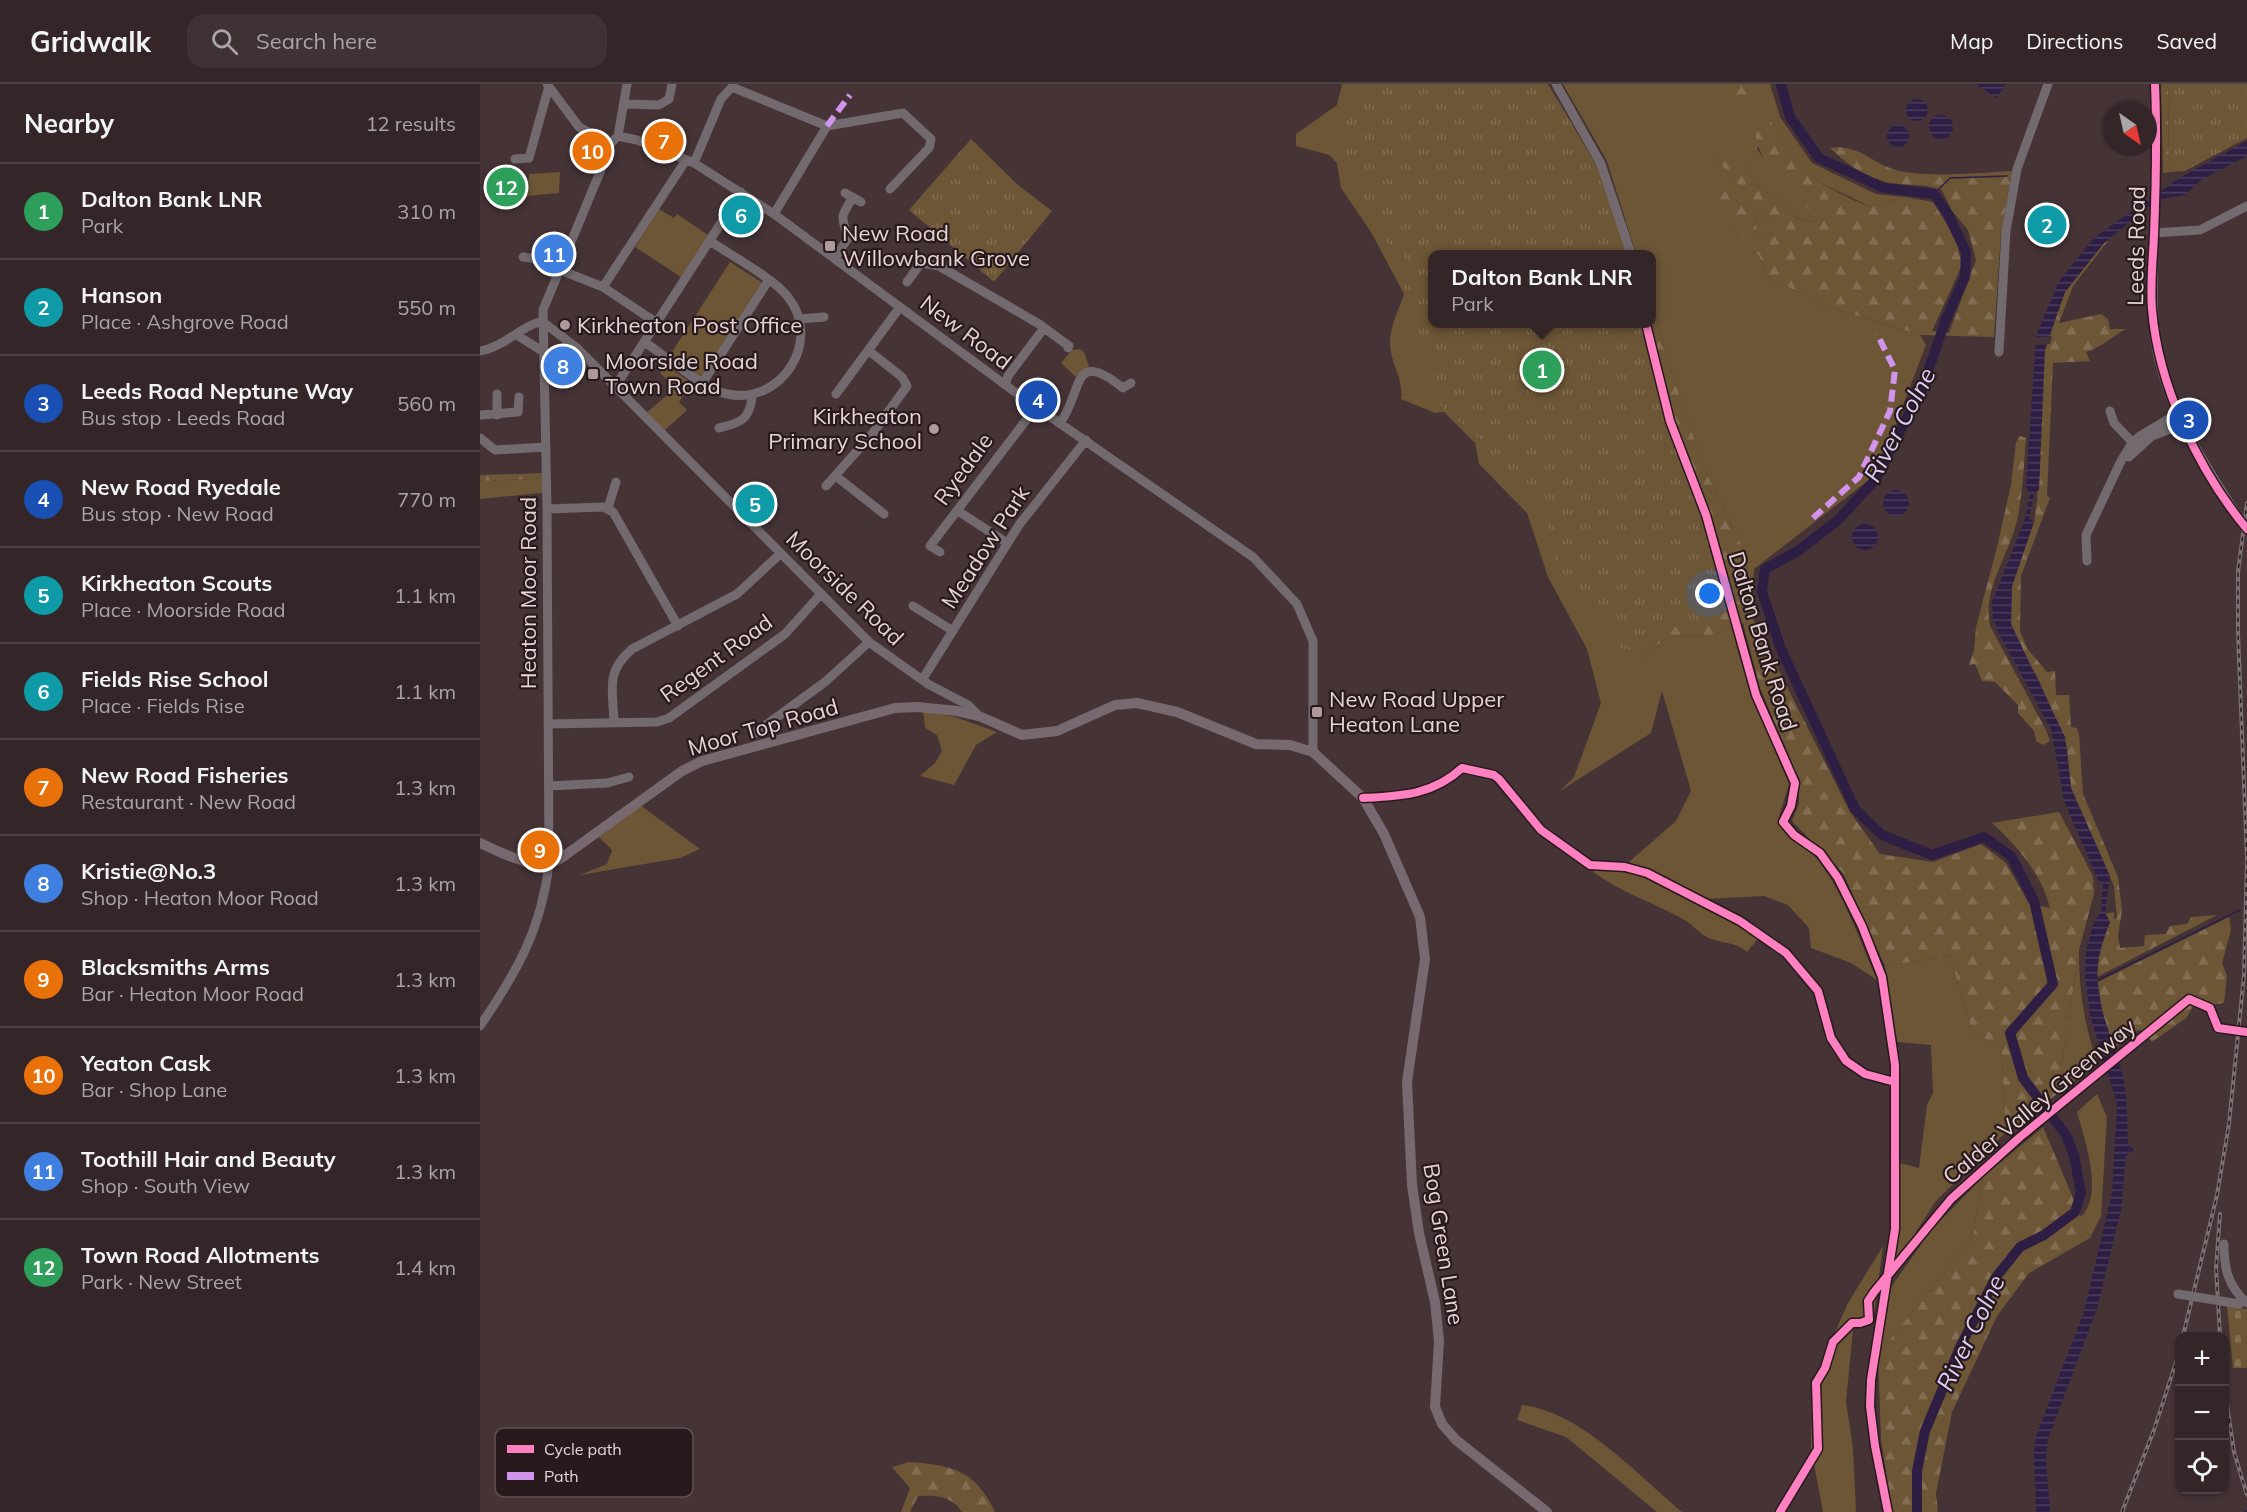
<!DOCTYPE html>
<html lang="en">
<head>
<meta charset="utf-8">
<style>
	:root { --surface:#342628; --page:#3f3234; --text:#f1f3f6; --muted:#a9a5a8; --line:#4e4345; --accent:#ae9a9d }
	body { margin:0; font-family:Mulish,sans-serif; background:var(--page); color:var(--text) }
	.controls { position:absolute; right:18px; bottom:18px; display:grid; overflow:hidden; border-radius:12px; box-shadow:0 2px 4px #0004 }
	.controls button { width:54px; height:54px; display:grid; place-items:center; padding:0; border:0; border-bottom:2px solid var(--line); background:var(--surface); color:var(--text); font:30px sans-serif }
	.compass { position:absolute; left:1623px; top:18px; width:54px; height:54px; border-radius:50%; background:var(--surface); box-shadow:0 2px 4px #0004; rotate:146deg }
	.you { position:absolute; left:1230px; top:510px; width:21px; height:21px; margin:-15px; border:4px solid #fff; border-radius:50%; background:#1a73e8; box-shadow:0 0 0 9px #1a73e833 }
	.badge { display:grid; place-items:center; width:39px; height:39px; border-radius:50%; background:var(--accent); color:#fff; font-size:20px; font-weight:700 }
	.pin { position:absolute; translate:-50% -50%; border:3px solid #fff; box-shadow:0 2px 6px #0006 }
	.popup { position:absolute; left:948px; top:166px; width:228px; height:78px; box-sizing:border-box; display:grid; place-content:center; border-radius:12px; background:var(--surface); filter:drop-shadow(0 2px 4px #0005); font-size:20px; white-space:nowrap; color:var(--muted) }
	.popup b { font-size:22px; color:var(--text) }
	.popup::after { content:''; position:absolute; left:50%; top:100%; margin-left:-12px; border:12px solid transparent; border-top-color:var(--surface) }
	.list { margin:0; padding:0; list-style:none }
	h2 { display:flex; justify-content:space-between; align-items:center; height:78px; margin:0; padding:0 24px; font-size:26px }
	h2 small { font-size:20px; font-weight:400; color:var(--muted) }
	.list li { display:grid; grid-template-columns:39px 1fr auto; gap:18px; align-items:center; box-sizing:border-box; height:96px; padding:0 24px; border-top:2px solid var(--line) }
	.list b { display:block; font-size:22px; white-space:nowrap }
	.list p { margin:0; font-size:20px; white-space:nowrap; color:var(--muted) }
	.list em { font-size:20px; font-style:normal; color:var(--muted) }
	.icon { flex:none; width:33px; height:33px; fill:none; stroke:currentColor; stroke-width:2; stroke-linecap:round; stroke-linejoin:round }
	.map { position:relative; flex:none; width:1767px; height:1428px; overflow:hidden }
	header { display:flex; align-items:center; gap:36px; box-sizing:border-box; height:84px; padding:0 30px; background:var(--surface); border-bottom:2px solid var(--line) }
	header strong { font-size:28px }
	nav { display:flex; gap:33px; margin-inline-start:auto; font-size:21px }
	.search { width:420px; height:54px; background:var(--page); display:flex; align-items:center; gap:15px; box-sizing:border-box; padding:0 21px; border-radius:18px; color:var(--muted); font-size:22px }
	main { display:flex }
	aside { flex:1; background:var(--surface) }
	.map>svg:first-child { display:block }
</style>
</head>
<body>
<header>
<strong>Gridwalk</strong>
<div class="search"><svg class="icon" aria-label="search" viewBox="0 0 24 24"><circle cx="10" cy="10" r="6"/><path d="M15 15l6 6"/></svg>Search here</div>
<nav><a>Map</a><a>Directions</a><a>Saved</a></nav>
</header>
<main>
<aside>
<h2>Nearby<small>12 results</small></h2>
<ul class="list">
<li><span class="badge" style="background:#2e9e5b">1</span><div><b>Dalton Bank LNR</b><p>Park</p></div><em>310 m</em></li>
<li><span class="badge" style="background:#0f9aa8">2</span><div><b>Hanson</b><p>Place · Ashgrove Road</p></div><em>550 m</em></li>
<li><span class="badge" style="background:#1a4fb4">3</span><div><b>Leeds Road Neptune Way</b><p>Bus stop · Leeds Road</p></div><em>560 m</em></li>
<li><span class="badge" style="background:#1a4fb4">4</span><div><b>New Road Ryedale</b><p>Bus stop · New Road</p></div><em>770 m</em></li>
<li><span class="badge" style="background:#0f9aa8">5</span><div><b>Kirkheaton Scouts</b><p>Place · Moorside Road</p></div><em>1.1 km</em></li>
<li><span class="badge" style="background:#0f9aa8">6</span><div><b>Fields Rise School</b><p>Place · Fields Rise</p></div><em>1.1 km</em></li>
<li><span class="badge" style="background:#e8710a">7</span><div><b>New Road Fisheries</b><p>Restaurant · New Road</p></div><em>1.3 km</em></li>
<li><span class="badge" style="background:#3f7fe0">8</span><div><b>Kristie@No.3</b><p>Shop · Heaton Moor Road</p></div><em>1.3 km</em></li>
<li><span class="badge" style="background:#e8710a">9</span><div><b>Blacksmiths Arms</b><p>Bar · Heaton Moor Road</p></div><em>1.3 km</em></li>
<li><span class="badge" style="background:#e8710a">10</span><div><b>Yeaton Cask</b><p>Bar · Shop Lane</p></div><em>1.3 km</em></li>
<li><span class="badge" style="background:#3f7fe0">11</span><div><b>Toothill Hair and Beauty</b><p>Shop · South View</p></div><em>1.3 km</em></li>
<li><span class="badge" style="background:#2e9e5b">12</span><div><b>Town Road Allotments</b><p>Park · New Street</p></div><em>1.4 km</em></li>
</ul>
</aside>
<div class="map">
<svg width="1767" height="1428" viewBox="0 0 1767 1428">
	<defs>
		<pattern id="forest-firs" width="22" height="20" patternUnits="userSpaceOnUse" patternTransform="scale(1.5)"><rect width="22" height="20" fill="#6d5636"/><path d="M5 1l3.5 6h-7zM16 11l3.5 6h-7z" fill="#826d52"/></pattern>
		<pattern id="cemetery-stones" width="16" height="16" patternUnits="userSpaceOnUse" patternTransform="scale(1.5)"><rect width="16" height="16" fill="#6d5636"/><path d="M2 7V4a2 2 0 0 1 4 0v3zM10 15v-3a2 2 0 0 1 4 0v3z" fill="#826d52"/></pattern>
		<pattern id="park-tufts" width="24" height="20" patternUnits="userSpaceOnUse" patternTransform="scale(1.5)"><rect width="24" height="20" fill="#6d5636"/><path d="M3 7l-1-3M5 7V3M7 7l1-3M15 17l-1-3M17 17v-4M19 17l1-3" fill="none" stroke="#826d52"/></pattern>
		<pattern id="garden-furrows" width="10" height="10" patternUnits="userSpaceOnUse" patternTransform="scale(1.5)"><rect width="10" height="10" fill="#6d5636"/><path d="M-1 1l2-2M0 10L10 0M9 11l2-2" fill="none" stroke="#826d52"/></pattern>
		<pattern id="water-rules" width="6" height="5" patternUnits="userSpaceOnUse" patternTransform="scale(1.5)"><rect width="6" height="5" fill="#2e1e44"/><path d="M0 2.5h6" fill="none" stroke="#4c3e5e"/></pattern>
	</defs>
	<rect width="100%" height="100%" fill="#453336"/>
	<path fill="#6d5636" d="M862 0H921L952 170V240L1053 393 1161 573 1188 553 1231 552 1253 543 1272 612 1309 700 1298 736C1308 753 1324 760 1337 775 1361 803 1382 861 1397 896L1371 879 1331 864 1329 844 1308 821 1284 812 1227 815 1237 825 1280 852 1267 868C1255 857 1239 860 1225 852 1217 847 1211 839 1203 835 1174 819 1140 808 1113 788V784L1149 778 1196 737 1211 707 1182 607 1171 649 1080 707 1094 693 1121 619 1107 565 1068 493 1047 429 999 380 995 359 964 328 955 329 921 315C923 291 911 282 910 260 909 245 919 225 924 210L891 148 861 104 857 79 849 71 816 62V50L857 21Z
		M1083 0H1290L1300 33 1332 79 1396 110 1424 113 1391 123 1339 98 1313 71 1290 36 1277 65 1295 90 1339 133 1335 138 1316 134 1302 115 1280 106 1264 78 1233 67 1252 96 1269 108 1281 128 1290 137V148L1285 152 1277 147 1274 129 1249 111 1255 147C1268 156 1285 175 1285 191L1345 222 1440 251 1446 261 1413 347 1390 395 1274 485 1273 535 1264 493V467L1224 384 1186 270 1172 218V170H1156L1127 77Z
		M80 88 79 109 47 112 49 90Z
		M179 125 194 134 197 130 228 151 201 193 155 163Z
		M250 178 281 198V203L222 292 217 291 190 271Z
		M600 265 604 268 609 282 597 294 581 279 592 266Z
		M185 281 212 299 199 318 207 326 184 347 165 330 192 307 193 302 180 289Z
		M64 389 62 409 0 415V397L57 395Z
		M443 627 475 633 517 648 496 661 474 701 440 692 455 679 462 667 457 651 445 644Z
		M160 721 220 765 200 774 100 791 127 780 132 766 119 753Z
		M1599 866C1599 907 1604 941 1618 980L1577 1010Z
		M1470 872 1493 950 1521 962 1526 1048 1455 1118 1414 1183 1420 1079 1439 1084 1447 1021 1453 1009 1451 961 1417 958 1405 882Z
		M1617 1010 1627 1033 1621 1132 1610 1154 1601 1133C1624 1109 1605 1057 1597 1028Z
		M1502 1094 1493 1153 1398 1270 1409 1206 1452 1145Z
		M1403 1162 1393 1237 1373 1245 1366 1318 1373 1364 1376 1428H1343L1331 1364 1332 1300 1368 1219Z
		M1042 1321C1100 1327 1158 1391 1202 1428H1177L1086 1353 1037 1336Z"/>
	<path fill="url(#forest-firs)" d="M1239 0H1272L1276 17 1268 26 1253 27 1245 17Z
		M1681 0H1688L1689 88 1683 89Z
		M1290 36 1313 71 1339 98 1371 115 1391 123 1424 113 1453 118 1476 155 1482 181 1452 247 1469 249 1496 176 1488 146 1472 127 1462 106C1443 99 1425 102 1406 98 1383 92 1367 80 1350 64 1380 59 1394 83 1424 88 1459 93 1497 89 1532 87L1521 149 1514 253 1440 251 1345 222 1285 191C1285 169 1260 154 1247 138 1241 131 1236 122 1231 114L1236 102 1247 103 1249 111 1274 129 1277 147 1285 152 1290 148V137L1273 120 1268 108 1252 96 1233 67 1241 61 1264 78 1280 106 1302 115 1316 134 1335 138 1338 134C1315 110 1280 84 1275 50Z
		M1628 157 1593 202 1579 239 1621 230 1628 235 1630 245H1646C1631 253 1622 263 1606 268L1610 277 1573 279 1567 412 1570 414 1541 492 1540 547 1547 564 1567 588 1575 587 1576 611H1589L1591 643 1597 644 1599 650 1603 710 1638 793 1642 826 1638 852 1640 864 1664 862 1665 851 1686 850 1690 842 1707 840 1711 833 1737 831 1617 893 1618 871 1630 838 1625 830 1634 828V835L1637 834 1634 802 1591 704 1587 663 1558 594 1537 558 1531 540 1532 502 1554 438 1557 417 1564 271 1570 245 1585 208 1624 159Z
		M1172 218 1186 270 1224 384 1264 467V493L1273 535 1370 728 1400 770 1453 778 1501 760 1526 779 1549 820 1570 824C1561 789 1538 763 1512 739L1579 728 1613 792 1614 810 1599 866 1577 1010 1526 1048 1521 962 1493 950 1470 872 1405 882 1363 789 1312 737 1319 720V695L1280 604 1263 539 1231 552 1188 553 1161 573 1145 562 1090 502 1069 464 1072 429 1136 240H1172Z
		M1540 352 1546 354C1544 380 1543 406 1538 432 1531 469 1502 503 1510 542L1566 646 1570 657 1563 661 1556 657 1554 647 1538 629V621L1515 598 1502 597 1495 580 1489 581 1494 566 1496 543 1517 463 1531 401 1536 358Z
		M64 389 57 395 0 397V391Z
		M1749 833 1751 846 1742 879 1747 892 1744 919 1730 921 1718 914 1706 934 1672 958 1661 946 1651 948 1634 965 1624 940 1618 898Z
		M1563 1043 1610 1154 1549 1189 1517 1232 1472 1328 1456 1409 1458 1428H1412L1401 1355 1398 1270 1493 1153 1502 1094Z
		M429 1378C473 1381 496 1387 515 1428H482C472 1412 455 1411 438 1412L430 1428H421L430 1404 412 1383Z"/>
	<path fill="url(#cemetery-stones)" d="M1747 1222 1767 1225V1284H1753Z"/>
	<path fill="url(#park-tufts)" d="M900 0H1068L1118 84 1149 170H952V240H1160L1164 270 1257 525 1200 541 1143 566 1129 547 1093 515 1068 449 1061 408 1029 390 1015 387 1003 372 1002 356 965 327 960 320 949 268 939 248 924 202 936 194 935 183 896 149 880 100 861 60 853 28Z
		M1688 0H1767V54L1705 87 1689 88Z
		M491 55 538 101 572 127 514 198 429 126Z
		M220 263 227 267 220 282 212 277V272Z"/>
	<path fill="url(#garden-furrows)" d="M43 91V113L9 114V93Z"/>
	<path fill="url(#water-rules)" d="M1496 0H1526L1516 14Z
		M1426 26a11 11 0 1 1 22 0a11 11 0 1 1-22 0Z
		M1449 43a12 12 0 1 1 24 0a12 12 0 1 1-24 0Z
		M1407 52a11 11 0 1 1 22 0a11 11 0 1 1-22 0Z
		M1767 57V72L1721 96 1705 111 1682 115 1666 126 1624 159 1585 208 1565 266 1559 406 1554 409 1549 435 1554 438 1532 502 1531 540 1585 653 1591 704 1630 792 1625 829 1630 838C1605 898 1622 924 1640 981 1648 1007 1647 1034 1648 1060L1654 1066 1646 1072 1641 1126 1617 1225 1568 1355 1566 1376 1570 1428H1556L1554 1367 1556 1352 1604 1228 1632 1109 1637 1020 1610 931 1605 891 1606 867 1613 841 1621 827 1623 801 1618 796 1584 717 1571 645 1519 550 1513 534 1512 518 1545 435 1550 410 1546 403 1556 252 1579 197 1615 153 1701 93Z
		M1403 419a13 13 0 1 1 26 0a13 13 0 1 1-26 0Z
		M1372 453a13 13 0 1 1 26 0a13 13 0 1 1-26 0Z"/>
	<path fill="#453336" d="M1572 252 1570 260 1552 262 1553 254Z
		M1638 967 1640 974 1625 987 1622 979Z"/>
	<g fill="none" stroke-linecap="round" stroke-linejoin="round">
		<path stroke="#2e1e44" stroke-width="1.5" d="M1454 110 1470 94 1527 92
			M1618 896 1760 826
			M1765 1428 1767 1427"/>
		<path stroke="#2e1e44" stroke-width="10" d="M1301 0 1310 33 1339 74 1404 104 1454 110 1468 130 1486 168 1485 193 1466 235 1442 305 1395 396 1357 437 1318 467 1285 485 1282 508 1301 565 1375 725 1402 751 1452 771 1504 753 1531 772 1554 817 1573 900 1530 949 1543 994 1586 1051 1594 1071 1601 1109 1595 1128 1564 1151 1540 1163 1516 1193 1481 1261 1445 1347 1437 1387V1428"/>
		<path stroke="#726a6f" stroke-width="9" d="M67 0 99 43 123 56 127 63
			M1076 0 1121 80 1151 170
			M145 20 179 21 189 15 192 0
			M138 52 157 56 214 79 294 130 539 311 773 473 817 520 833 557V668
			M127 63 138 52 147 0
			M35 75 49 74 69 2
			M214 79 241 15 252 3 347 42 423 29 451 55 449 64 410 105
			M365 109 381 118
			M294 130 347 42
			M1674 149 1720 146 1767 122
			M43 173 83 179
			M355 174 368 154C362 132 359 135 372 115
			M80 186 123 203 177 239
			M427 198 441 179 459 182 559 240 589 262 588 264
			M123 203 206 76
			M319 235 344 233
			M63 238 97 264 389 558 448 600 488 621 499 632
			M1166 240 1190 337 1226 431 1276 611 1315 699 1311 722 1303 738 1314 751 1340 769 1358 794 1382 842 1402 893 1415 981V1145L1391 1296 1390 1322 1395 1362 1408 1428
			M37 251 62 267
			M166 259C185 272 226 306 247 310 301 322 343 257 308 213 295 195 250 171 230 157
			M0 267C25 263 46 238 63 238
			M1519 268 1526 147 1537 85 1568 0
			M223 298 288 197
			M525 301 528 292 564 244
			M135 303 261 108
			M356 310 420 223
			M1630 327 1634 339 1655 361 1657 359
			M0 331 38 328 39 313
			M17 331V310
			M580 339C603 309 591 262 643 304L651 299
			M239 344C260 339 270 336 272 312
			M0 354 15 366 66 363
			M1649 373 1672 352 1703 340
			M357 393 404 430
			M346 402 393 349 427 302 422 293 389 267
			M128 424 136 398
			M67 425 123 423 133 428 198 542
			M478 427 527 459
			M460 468 450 462 556 323
			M1607 477 1606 451 1641 377 1652 359 1660 352 1699 329
			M433 522 473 547
			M442 596 539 441 606 356
			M134 638C133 606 125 588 152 565L257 510 300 470
			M68 640 177 638 189 634 305 550 340 511
			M275 649 345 598 389 558
			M69 702 127 699 149 693
			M883 714C921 712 953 711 982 684L1014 691 1019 695
			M0 942C37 888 62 844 69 779L67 425 63 226 127 71V63
			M1744 1160C1744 1185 1748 1202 1767 1219"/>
		<path stroke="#77696f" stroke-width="10" d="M1675 0C1677 49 1676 98 1674 146 1673 188 1670 229 1678 270 1691 329 1725 383 1758 433
			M0 759C27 771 51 786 80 775L202 687 222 677 415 624 438 623 477 627 499 632 542 651 577 647 635 621 657 619 697 628 776 660 810 661 833 668 883 714 904 750 940 833 945 875 927 998 932 1101 939 1149 955 1218 959 1257 955 1323 962 1340 976 1356 1067 1428"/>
		<defs>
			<path id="rail" d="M1703 1252 1737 1111 1749 1040 1764 891 1767 775 1758 549V488L1767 419
				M1740 1252 1736 1184 1740 1130
				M1744 1299 1754 1368 1767 1411
				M1642 1428 1674 1346 1700 1266"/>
		</defs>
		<use href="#rail" stroke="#7b6f73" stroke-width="4"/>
		<use href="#rail" stroke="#281a1c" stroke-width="1.5" stroke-dasharray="4.5" stroke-linecap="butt"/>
		<path stroke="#726a6f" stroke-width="9" d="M1698 1210 1759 1220"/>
		<path stroke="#77696f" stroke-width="10" d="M1758 433 1767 445"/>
		<path stroke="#d193ec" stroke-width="6" stroke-dasharray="12 6" stroke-linecap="butt" d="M347 42 370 11
			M1333 434 1379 393 1410 327 1415 286 1397 250"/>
		<defs>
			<path id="cycleway" d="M1675 0C1677 50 1676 101 1674 151 1673 175 1670 201 1672 225 1678 301 1718 386 1767 445
				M1166 240 1190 337 1226 431 1276 611 1315 699 1311 722 1303 738 1314 751 1340 769 1358 794 1382 842 1402 893 1415 981V1145L1391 1296 1390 1322 1395 1362 1408 1428
				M883 714C921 712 953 711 982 684L1014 691 1019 695 1061 746 1110 781 1145 783 1167 789 1260 837 1306 869 1338 907 1351 954 1366 977 1385 990 1415 998
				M1300 1428 1338 1365 1336 1299 1345 1284 1353 1258 1372 1239H1380L1389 1236 1388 1217 1394 1208 1471 1115 1540 1053 1709 915 1730 924 1738 944 1767 948"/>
		</defs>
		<use href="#cycleway" stroke="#281a1c" stroke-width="11"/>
		<use href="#cycleway" stroke="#ff80c0" stroke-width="8"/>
	</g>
	<g fill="#ae9a9d" stroke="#281a1c" stroke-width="2">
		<rect x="344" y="156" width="12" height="12" rx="3"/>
		<circle cx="85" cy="241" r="6"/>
		<rect x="107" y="284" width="12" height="12" rx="3"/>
		<circle cx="454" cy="345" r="6"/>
		<rect x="831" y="622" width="12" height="12" rx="3"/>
	</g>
	<g text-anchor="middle" stroke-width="4.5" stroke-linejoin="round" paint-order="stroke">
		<g font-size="22" fill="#e7d2d4" stroke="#281a1c" text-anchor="start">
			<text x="362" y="157">New Road<tspan x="362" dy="25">Willowbank Grove</tspan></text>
			<text x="97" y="249">Kirkheaton Post Office</text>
			<text x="125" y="285">Moorside Road<tspan x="125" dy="25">Town Road</tspan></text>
			<text x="442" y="340" text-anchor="end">Kirkheaton<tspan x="442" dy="25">Primary School</tspan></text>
			<text x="849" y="623">New Road Upper<tspan x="849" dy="25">Heaton Lane</tspan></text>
		</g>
		<g font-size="22" fill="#e7d2d4" stroke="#281a1c">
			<text transform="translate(1656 162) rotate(-89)" y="8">Leeds Road</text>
			<text transform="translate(486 248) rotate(37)" y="8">New Road</text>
			<text transform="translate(483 385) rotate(-54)" y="8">Ryedale</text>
			<text transform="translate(505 463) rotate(-57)" y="8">Meadow Park</text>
			<text transform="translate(365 504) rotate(44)" y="8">Moorside Road</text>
			<text transform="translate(48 509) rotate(-90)" y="8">Heaton Moor Road</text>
			<text transform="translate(1283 557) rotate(73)" y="8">Dalton Bank Road</text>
			<text transform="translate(236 574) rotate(-36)" y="8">Regent Road</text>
			<text transform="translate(283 643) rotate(-16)" y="8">Moor Top Road</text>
			<text transform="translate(1559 1017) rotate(-40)" y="8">Calder Valley Greenway</text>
			<text transform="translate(964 1160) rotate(81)" y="8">Bog Green Lane</text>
		</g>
		<g font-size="24" font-style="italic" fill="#ddcefb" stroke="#281a1c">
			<text transform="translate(1420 341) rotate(-62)" y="8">River Colne</text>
			<text transform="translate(1491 1249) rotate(-64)" y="8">River Colne</text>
		</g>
	</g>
	<rect x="15" y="1344" width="198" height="69" rx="9" fill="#281a1c" stroke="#615153" stroke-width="1.5"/>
	<rect x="27" y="1361" width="27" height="8" fill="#ff80c0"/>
	<rect x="27" y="1388" width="27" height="8" fill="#d193ec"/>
	<g font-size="16" fill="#e7d2d4">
		<text x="64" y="1371">Cycle path</text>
		<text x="64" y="1398">Path</text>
	</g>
</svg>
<div class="controls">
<button>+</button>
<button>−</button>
<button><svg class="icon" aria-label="locate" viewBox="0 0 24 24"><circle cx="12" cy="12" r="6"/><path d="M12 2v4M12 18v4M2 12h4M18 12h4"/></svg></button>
</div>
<svg class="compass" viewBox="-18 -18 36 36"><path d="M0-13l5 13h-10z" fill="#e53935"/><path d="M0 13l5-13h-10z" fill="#a9a5a8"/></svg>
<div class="you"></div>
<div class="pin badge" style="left:1062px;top:286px;background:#2e9e5b">1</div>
<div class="popup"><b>Dalton Bank LNR</b>Park</div>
<div class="pin badge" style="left:1567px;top:141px;background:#0f9aa8">2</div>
<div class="pin badge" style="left:1709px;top:336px;background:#1a4fb4">3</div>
<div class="pin badge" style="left:558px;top:316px;background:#1a4fb4">4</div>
<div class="pin badge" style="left:275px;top:420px;background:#0f9aa8">5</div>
<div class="pin badge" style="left:261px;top:131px;background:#0f9aa8">6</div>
<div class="pin badge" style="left:184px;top:57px;background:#e8710a">7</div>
<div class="pin badge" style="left:83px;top:282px;background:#3f7fe0">8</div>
<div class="pin badge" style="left:60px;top:766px;background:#e8710a">9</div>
<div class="pin badge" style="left:112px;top:67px;background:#e8710a">10</div>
<div class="pin badge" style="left:74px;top:170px;background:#3f7fe0">11</div>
<div class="pin badge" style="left:26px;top:103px;background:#2e9e5b">12</div>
</div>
</main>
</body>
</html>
